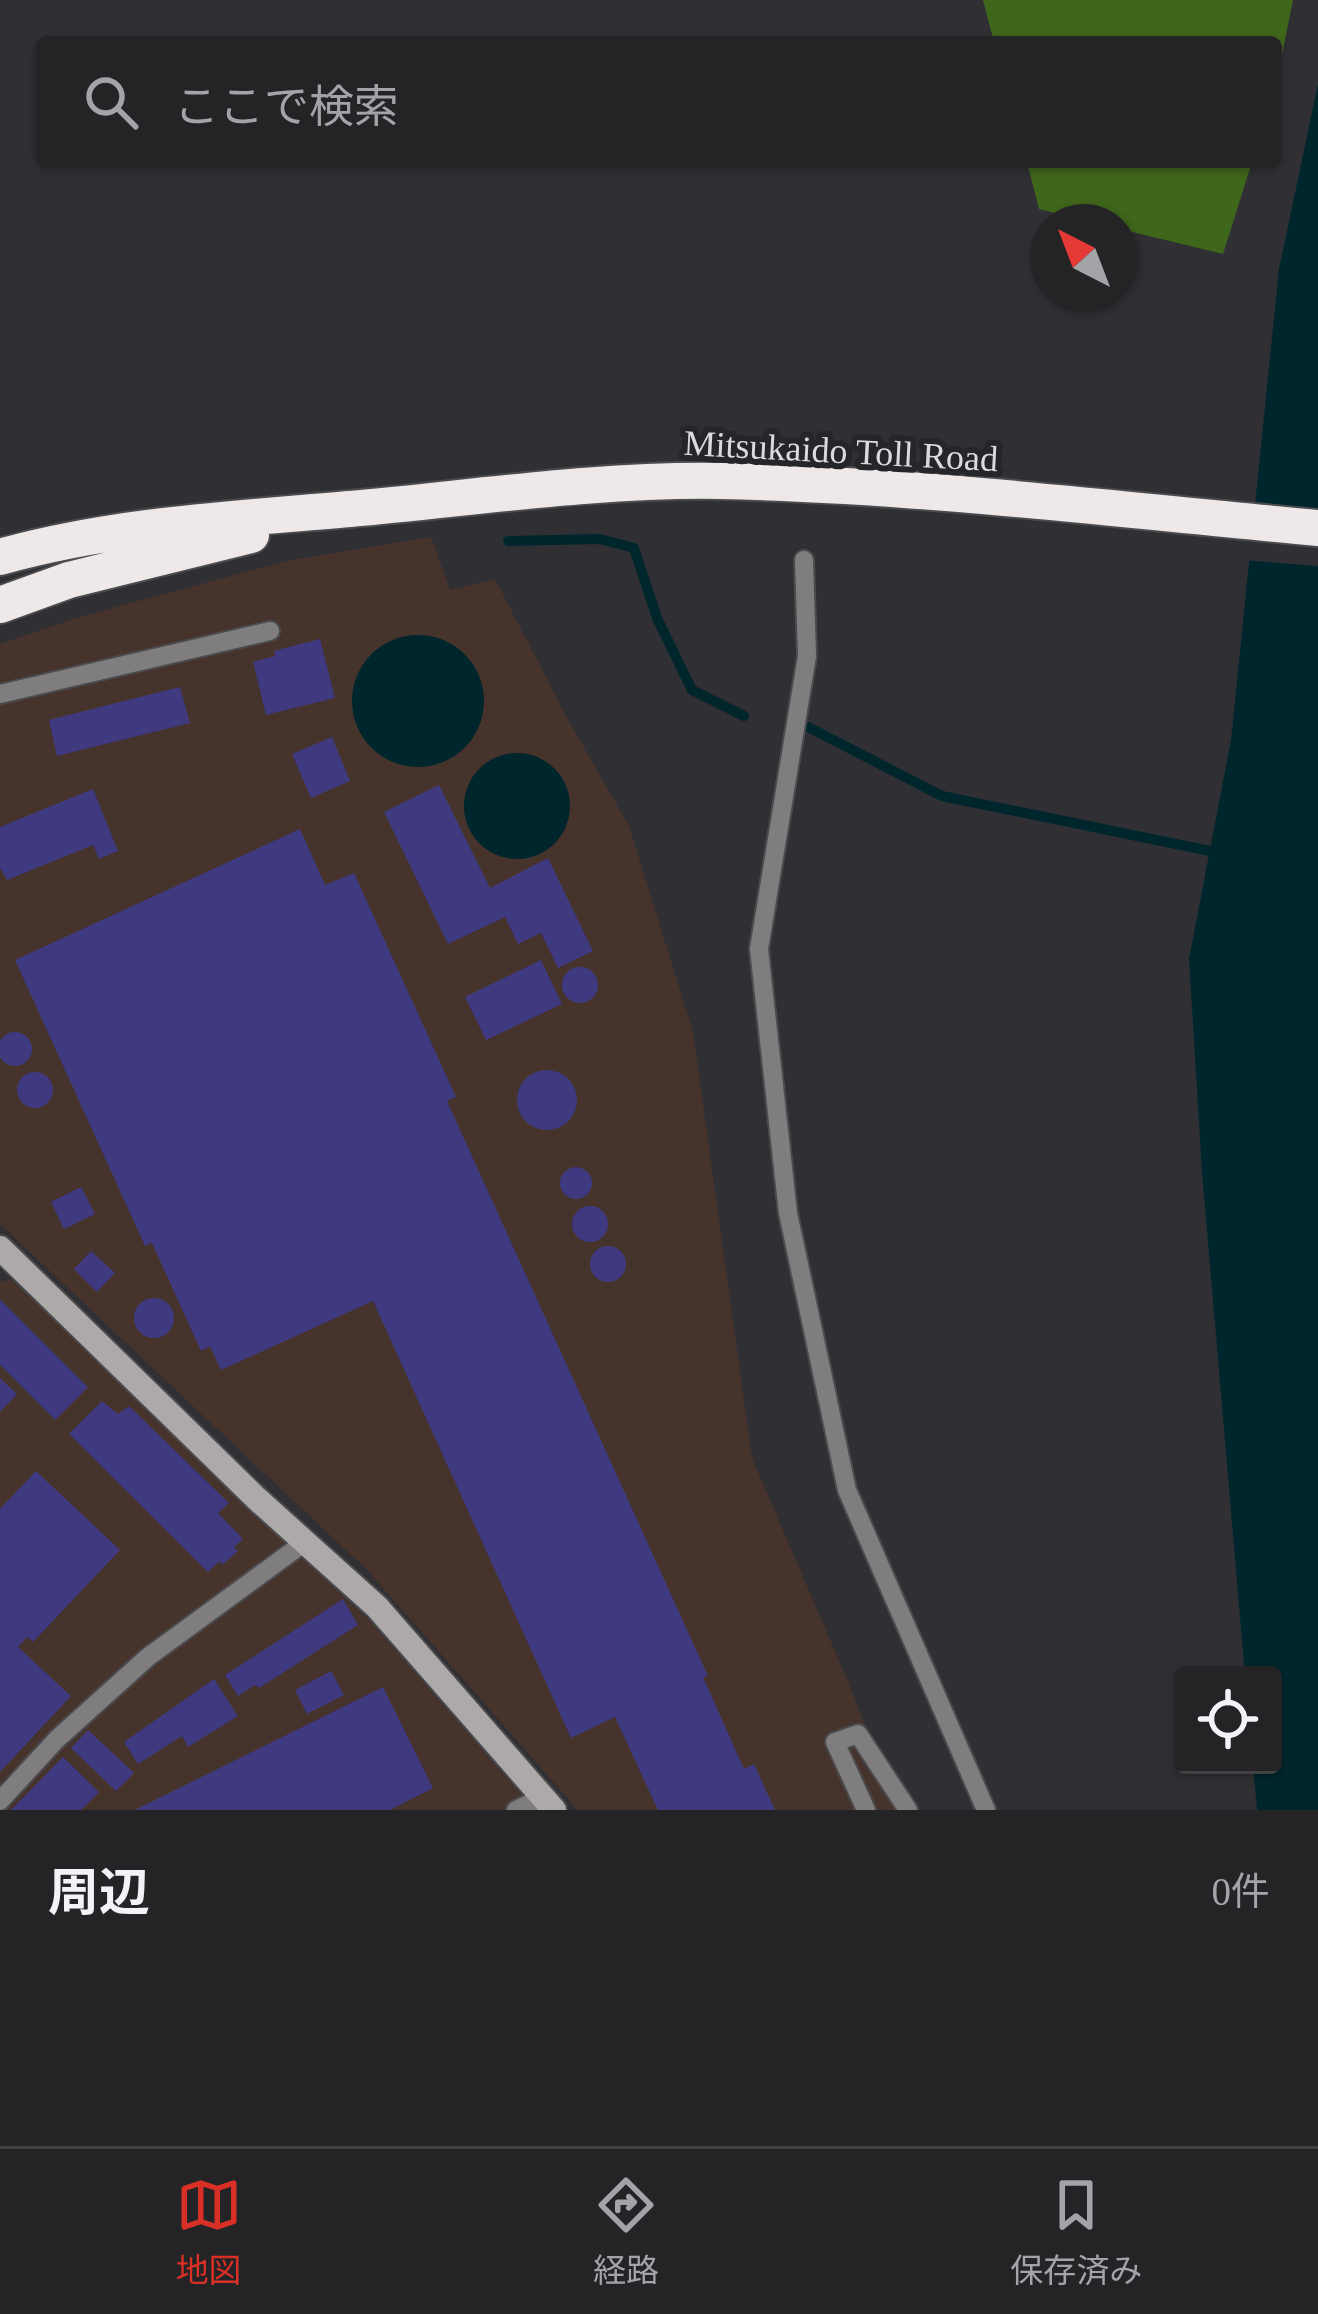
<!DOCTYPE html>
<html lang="ja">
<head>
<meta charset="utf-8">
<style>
	:root { --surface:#242427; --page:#2c2c2f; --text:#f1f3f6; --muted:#a3a4a7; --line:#414144; --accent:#d93025 }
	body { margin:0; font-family:"Times New Roman","Noto Sans JP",serif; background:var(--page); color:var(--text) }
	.controls { position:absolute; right:36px; bottom:36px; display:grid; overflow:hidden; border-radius:12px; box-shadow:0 3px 9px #0004 }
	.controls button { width:108px; height:108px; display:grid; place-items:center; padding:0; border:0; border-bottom:3px solid var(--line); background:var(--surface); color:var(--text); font:60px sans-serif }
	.compass { position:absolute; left:1030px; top:204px; width:108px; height:108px; border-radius:50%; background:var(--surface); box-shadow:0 3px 9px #0004; rotate:318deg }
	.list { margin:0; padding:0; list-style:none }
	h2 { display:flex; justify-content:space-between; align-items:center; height:156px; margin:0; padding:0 48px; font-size:51px }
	h2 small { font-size:39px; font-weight:400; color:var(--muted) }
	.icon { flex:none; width:66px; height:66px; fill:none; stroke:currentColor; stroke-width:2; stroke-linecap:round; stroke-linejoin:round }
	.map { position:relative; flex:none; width:1318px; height:1810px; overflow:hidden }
	.search { position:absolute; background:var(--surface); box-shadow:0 3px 9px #0004; left:36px; right:36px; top:36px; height:132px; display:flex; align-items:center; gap:30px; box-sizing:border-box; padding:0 42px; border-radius:12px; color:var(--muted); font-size:45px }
	.sheet { height:336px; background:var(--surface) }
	nav { display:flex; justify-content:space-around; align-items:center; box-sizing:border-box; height:168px; border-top:3px solid var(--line); background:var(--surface); font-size:33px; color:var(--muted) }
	nav a { display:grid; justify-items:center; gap:6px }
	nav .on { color:var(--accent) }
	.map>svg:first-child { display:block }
</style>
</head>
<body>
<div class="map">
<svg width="1318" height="1810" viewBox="0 0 1318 1810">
	<rect width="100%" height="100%" fill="#303034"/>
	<path fill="#46332c" d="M431 537 450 590 495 579 566 716 629 826 693 1032 752 1458 849 1684 898 1810H578L368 1571 0 1224V644L83 616 287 561Z
		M11 1279 371 1622 535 1810H0V1282Z"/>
	<path fill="#3f671b" d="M983 0H1293L1276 84V42H994Z
		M1027 162H1252L1223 254 1120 229V222H1091L1039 209Z"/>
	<path fill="#00262d" d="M1318 84V1810H1257L1253 1765H1273V1675H1245L1202 1172 1189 959 1231 740 1279 269Z
		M352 701a66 66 0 1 1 132 0a66 66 0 1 1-132 0Z
		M464 806a53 53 0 1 1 106 0a53 53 0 1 1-106 0Z"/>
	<path fill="#303034" d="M1249 503 1318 509V566L1243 560Z"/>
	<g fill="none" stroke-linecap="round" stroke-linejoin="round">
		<path stroke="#00262d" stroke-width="10" d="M508 541 600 539 634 548 657 618 692 690 744 716
			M808 727 942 796 1210 851"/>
	</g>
	<path fill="#3f3a80" d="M320 639 335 698 266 715 253 662 275 656 274 651Z
		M180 687 190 723 57 756 49 720Z
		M332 737 350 781 311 798 292 754Z
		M439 785 490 888 548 858 593 951 558 968 541 933 518 944 505 917 448 944 384 812Z
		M93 789 118 851 99 859 93 845 7 880 0 868V827Z
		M300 829 325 885 354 873 456 1097 447 1101 708 1676 703 1677 744 1769 754 1764 775 1810H658L615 1717 571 1738 373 1301 221 1370 210 1346 201 1351 152 1243 145 1246 15 960Z
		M541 960 562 1004 486 1040 465 997Z
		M562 985a18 18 0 1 1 36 0a18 18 0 1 1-36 0Z
		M-2 1049a17 17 0 1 1 34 0a17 17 0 1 1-34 0Z
		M517 1100a30 30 0 1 1 60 0a30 30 0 1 1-60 0Z
		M17 1090a18 18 0 1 1 36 0a18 18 0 1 1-36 0Z
		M560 1183a16 16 0 1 1 32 0a16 16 0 1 1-32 0Z
		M81 1187 95 1214 64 1229 51 1202Z
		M572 1224a18 18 0 1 1 36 0a18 18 0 1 1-36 0Z
		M590 1264a18 18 0 1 1 36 0a18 18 0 1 1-36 0Z
		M91 1251 115 1273 97 1292 74 1269Z
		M134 1318a20 20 0 1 1 40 0a20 20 0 1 1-40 0Z
		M0 1299 88 1387 55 1420 0 1365Z
		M0 1378 17 1394 0 1412Z
		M102 1401 118 1414 129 1406 229 1503 218 1513 243 1539 234 1547 238 1551 222 1565 220 1561 208 1572 69 1434Z
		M36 1471 120 1550 33 1642 27 1637 18 1647 71 1696 0 1772V1509Z
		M343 1599 358 1625 259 1688 255 1685 238 1696 225 1675Z
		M331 1671 344 1695 307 1714 295 1690Z
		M214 1679 238 1716 188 1747 182 1736 138 1764 124 1742Z
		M383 1687 433 1788 390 1810H135Z
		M88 1730 134 1773 116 1791 71 1748Z
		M63 1757 99 1792 81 1810H11Z"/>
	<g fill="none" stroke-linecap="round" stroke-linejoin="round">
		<defs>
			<path id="lane" d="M804 560 807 656 759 949 788 1213 847 1490 986 1810
				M0 694 270 631
				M0 1801 57 1739 148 1657 305 1542
				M516 1810 543 1797
				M866 1810 835 1742 858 1734 908 1810"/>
			<path id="secondary" d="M0 1248 256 1498 377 1607 554 1810"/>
			<path id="highway" d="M0 557C114 525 233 519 350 509 474 498 596 479 721 481 920 485 1120 510 1318 528
				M0 605 69 580 251 535"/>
		</defs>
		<use href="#lane" stroke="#4b4b4f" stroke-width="22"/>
		<use href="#secondary" stroke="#4b4b4f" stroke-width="28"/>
		<use href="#highway" stroke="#4b4b4f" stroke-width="40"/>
		<use href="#lane" stroke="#7f7d7d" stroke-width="18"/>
		<use href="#secondary" stroke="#aca9a8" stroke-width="24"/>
		<use href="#highway" stroke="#eee9e8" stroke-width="36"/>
	</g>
	<g text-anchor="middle" stroke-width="12" stroke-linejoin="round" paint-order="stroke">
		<g font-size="36" fill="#dbdbde" stroke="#26262a">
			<text transform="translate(841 450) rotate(3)" y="13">Mitsukaido Toll Road</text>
		</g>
	</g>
</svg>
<div class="controls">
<button><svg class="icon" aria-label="locate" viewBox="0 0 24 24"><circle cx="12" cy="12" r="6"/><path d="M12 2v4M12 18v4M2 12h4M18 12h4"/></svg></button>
</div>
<svg class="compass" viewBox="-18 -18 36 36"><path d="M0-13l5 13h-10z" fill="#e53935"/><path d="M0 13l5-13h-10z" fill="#a3a4a7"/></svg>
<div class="search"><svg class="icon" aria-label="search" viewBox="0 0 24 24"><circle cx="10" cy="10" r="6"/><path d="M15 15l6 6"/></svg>ここで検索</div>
</div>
<section class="sheet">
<h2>周辺<small>0件</small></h2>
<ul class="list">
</ul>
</section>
<nav>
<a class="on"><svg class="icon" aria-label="map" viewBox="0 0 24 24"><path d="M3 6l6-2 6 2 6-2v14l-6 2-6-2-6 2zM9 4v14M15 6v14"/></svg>地図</a>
<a><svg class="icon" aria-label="directions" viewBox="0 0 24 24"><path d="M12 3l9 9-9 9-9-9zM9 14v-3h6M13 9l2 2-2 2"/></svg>経路</a>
<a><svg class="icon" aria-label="saved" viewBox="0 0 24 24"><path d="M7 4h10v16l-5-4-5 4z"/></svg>保存済み</a>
</nav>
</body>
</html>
